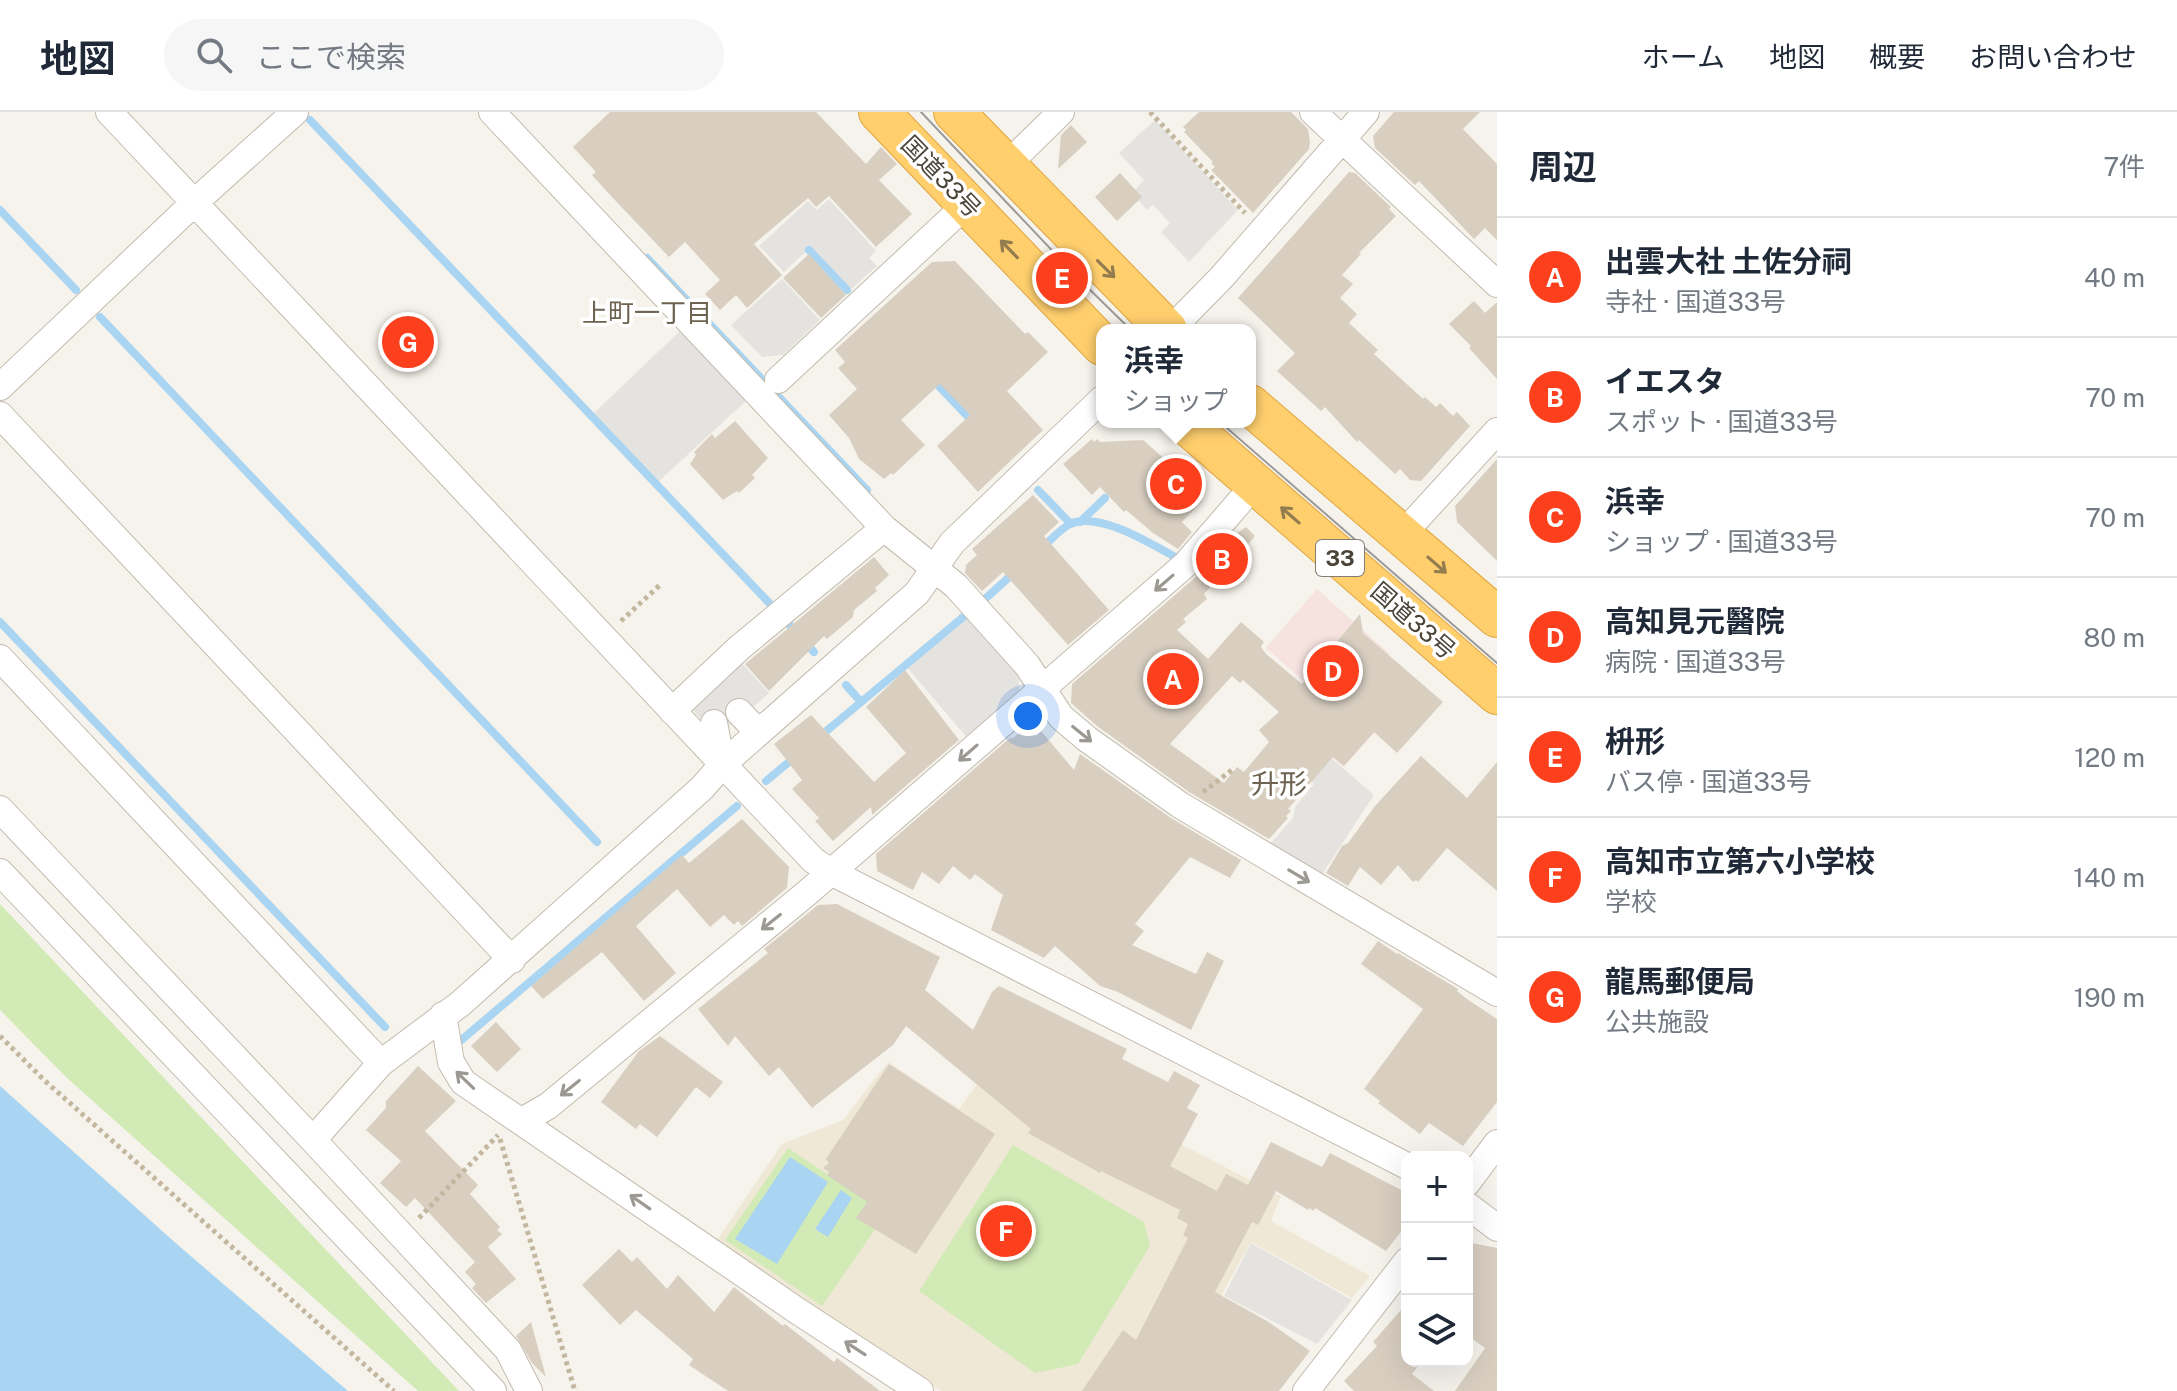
<!DOCTYPE html>
<html lang="ja">
<head>
<meta charset="utf-8">
<style>
	:root { --surface:#fff; --page:#f6f6f7; --text:#1f2937; --muted:#747a83; --line:#e0e1e3; --accent:#fc3f1d }
	body { margin:0; font-family:"Public Sans","Noto Sans JP",sans-serif; background:var(--page); color:var(--text) }
	.controls { position:absolute; right:24px; bottom:24px; display:grid; overflow:hidden; border-radius:16px; box-shadow:0 8px 32px #0002 }
	.controls button { width:72px; height:72px; display:grid; place-items:center; padding:0; border:0; border-bottom:2px solid var(--line); background:var(--surface); color:var(--text); font:40px sans-serif }
	.you { position:absolute; left:1028px; top:604px; width:28px; height:28px; margin:-20px; border:6px solid #fff; border-radius:50%; background:#1a73e8; box-shadow:0 0 0 12px #1a73e833 }
	.badge { display:grid; place-items:center; width:52px; height:52px; border-radius:50%; background:var(--accent); color:#fff; font-size:26px; font-weight:700 }
	.pin { position:absolute; translate:-50% -50%; border:4px solid #fff; box-shadow:0 2px 8px #0006 }
	.popup { position:absolute; left:1096px; top:212px; width:160px; height:104px; box-sizing:border-box; display:grid; place-content:center; border-radius:16px; background:var(--surface); filter:drop-shadow(0 2px 6px #0005); font-size:26px; white-space:nowrap; color:var(--muted) }
	.popup b { font-size:30px; color:var(--text) }
	.popup::after { content:''; position:absolute; left:50%; top:100%; margin-left:-16px; border:16px solid transparent; border-top-color:var(--surface) }
	.list { margin:0; padding:0; list-style:none }
	h2 { display:flex; justify-content:space-between; align-items:center; height:104px; margin:0; padding:0 32px; font-size:34px }
	h2 small { font-size:26px; font-weight:400; color:var(--muted) }
	.list li { display:grid; grid-template-columns:52px 1fr auto; gap:24px; align-items:center; box-sizing:border-box; height:120px; padding:0 32px; border-top:2px solid var(--line) }
	.list b { display:block; font-size:30px; white-space:nowrap }
	.list p { margin:0; font-size:26px; white-space:nowrap; color:var(--muted) }
	.list em { font-size:26px; font-style:normal; color:var(--muted) }
	.icon { flex:none; width:44px; height:44px; fill:none; stroke:currentColor; stroke-width:2; stroke-linecap:round; stroke-linejoin:round }
	.map { position:relative; flex:none; width:1497px; height:1279px; overflow:hidden }
	header { display:flex; align-items:center; gap:48px; box-sizing:border-box; height:112px; padding:0 40px; background:var(--surface); border-bottom:2px solid var(--line) }
	header strong { font-size:38px }
	nav { display:flex; gap:44px; margin-inline-start:auto; font-size:28px }
	.search { width:560px; height:72px; background:var(--page); display:flex; align-items:center; gap:20px; box-sizing:border-box; padding:0 28px; border-radius:44px; color:var(--muted); font-size:30px }
	main { display:flex }
	aside { flex:1; background:var(--surface) }
	.map>svg:first-child { display:block }
</style>
</head>
<body>
<header>
<strong>地図</strong>
<div class="search"><svg class="icon" aria-label="search" viewBox="0 0 24 24"><circle cx="10" cy="10" r="6"/><path d="M15 15l6 6"/></svg>ここで検索</div>
<nav><a>ホーム</a><a>地図</a><a>概要</a><a>お問い合わせ</a></nav>
</header>
<main>
<div class="map">
<svg width="1497" height="1279" viewBox="0 0 1497 1279">
	<rect width="100%" height="100%" fill="#f6f3ec"/>
	<path fill="#efe8d6" d="M1006 942 1281 1084 1271 1109 1370 1164 1352 1186 1251 1130 1168 1279H941L714 1133 782 1032 843 1008 888 950 959 997 978 971Z"/>
	<path fill="#f6e3e0" d="M1317 477 1389 541 1348 589 1379 616 1343 655 1315 630 1314 578 1266 536Z"/>
	<path fill="#d2eab5" d="M0 792 459 1279H418L67 966 0 898Z
		M1013 1033 1144 1110 1150 1134 1078 1252 1035 1261 919 1179Z
		M788 1036 884 1100 906 1122 899 1132 876 1116 822 1194 725 1128Z"/>
	<path fill="#e5e3e0" d="M1155 8 1238 98 1189 150 1161 120 1170 111 1153 93 1147 98 1132 81 1144 68 1119 41Z
		M829 87 876 139 869 146 877 154 851 177 811 135 784 160 759 134 808 89 817 98Z
		M782 167 820 208 783 243 762 245 731 213Z
		M681 218 746 289 658 370 594 301Z
		M967 503 1019 562V585L969 628 905 553Z
		M737 546 769 581 733 613H707L688 593Z
		M1314 631 1374 683 1321 764 1269 733 1293 706 1295 695 1314 672 1294 654Z
		M1251 1131 1352 1188 1317 1232 1224 1184Z"/>
	<path fill="#a9d4f2" d="M0 974 179 1134 348 1279H0Z
		M790 1045 828 1070 777 1152 735 1127Z
		M841 1078 852 1086 828 1125 815 1117Z"/>
	<g fill="none" stroke-linecap="round" stroke-linejoin="round">
		<path stroke="#a9d4f2" stroke-width="8" d="M310 8 774 496
			M0 98 76 178
			M809 138 847 178
			M647 146 867 378
			M100 205 597 730
			M931 266 974 311
			M1038 378 1071 412
			M1080 410 1105 386
			M1041 437C1050 429 1060 417 1070 412 1099 399 1151 432 1175 445
			M985 487 1016 459
			M0 510 385 915
			M787 510 814 540
			M846 573 861 590
			M818 626 968 501
			M766 669 795 645
			M459 930 737 694"/>
	</g>
	<path fill="#d8cfc1" fill-rule="evenodd" d="M610 0H816L866 52 881 35 897 52 879 68 912 102 876 135 829 84 816 95 808 86 754 132 782 163 747 196 736 183 720 198 705 182 720 168 685 130 669 145 611 84 592 63 596 60 573 35Z
		M1199 0H1291L1308 17 1310 30 1309 37 1253 101 1211 58 1215 55 1211 51 1213 50 1184 20 1186 18 1183 15Z
		M1394 0H1480L1463 17 1497 52V128L1485 116 1474 127 1419 69 1415 73 1375 36 1373 24Z
		M1071 13 1087 30 1058 57 1061 23Z
		M1349 60 1355 61 1391 95 1389 97 1396 104 1359 141 1361 142 1342 163 1353 172 1340 186 1357 202 1349 211 1378 238 1374 242 1423 287 1425 285 1436 295 1440 291 1453 304 1457 300 1470 314 1421 369 1410 368 1400 357 1395 362 1359 328 1357 330 1325 295 1321 299 1277 259 1295 241 1238 186Z
		M1120 61 1142 85 1117 109 1095 85Z
		M809 142 846 183 821 206 783 166Z
		M955 149 1025 222 1028 220 1048 240 1007 279 1043 318 978 380 937 334 970 303 940 272 901 308 925 333 893 363 891 361 884 367 859 347 849 326 829 303 857 277 838 256 845 250 835 238 932 150Z
		M1474 189 1485 201 1497 190V267L1469 236 1471 234 1449 212Z
		M735 309 768 346 752 363 755 366 739 381 737 379 723 388 690 352 696 343 694 340 712 322 715 326Z
		M1092 327 1094 330 1097 327 1100 330 1143 328 1202 380V389L1182 410 1192 420 1178 437 1153 421 1126 398 1124 400 1100 375 1092 383 1063 352Z
		M1497 347V449L1457 410 1455 394Z
		M1033 383 1059 410 1044 424 1109 498 1068 533 1003 460 982 479 965 461 966 453 977 443 972 437Z
		M1246 415 1255 424 1230 453 1240 462 1233 471 1221 463 1204 482 1207 487 1183 507 1186 510 1177 518 1208 547 1241 510 1264 530 1261 535 1266 542 1302 572 1360 502 1363 521 1443 590 1397 641 1374 620 1344 654 1333 645 1288 697 1291 699 1286 704 1288 706 1269 727 1189 680 1097 614 1071 591 1072 572 1197 464 1228 428ZM1232 564 1240 571 1243 568 1279 600 1259 618 1269 630 1244 660 1237 655 1224 671 1170 632Z
		M874 445 889 463 875 476 877 479 854 498 853 505 827 527 824 524 769 579 745 552Z
		M905 558 959 628 872 703 871 695 833 729 815 709 819 706 792 677 802 668 774 632 811 603 874 670 906 641 866 595Z
		M1027 614 1036 624 1041 619 1074 658 1080 642 1171 706 1241 748 1230 766 1190 745 1135 812 1144 819 1132 833 1196 862 1207 840 1224 849 1191 918 1118 880 1100 874 1055 834 1044 846 991 818 1003 783 975 762 970 768 953 754 939 772 922 760 913 778 877 759 876 742 1011 625 1012 627Z
		M1421 644 1467 686 1497 650V779L1447 736 1418 770 1416 768 1413 770 1398 753 1381 773 1360 755 1348 774 1326 761 1342 734 1348 731 1375 694Z
		M742 707 789 755 787 776 742 814 738 809 734 813 724 803 710 815 677 777 636 814 676 861 644 889 602 840 543 887 531 874 682 743 689 751Z
		M837 792 940 845 925 878 973 918 992 880 999 874 1127 937 1122 947 1168 970 1174 959 1200 973 1187 996 1198 1002 1170 1054 1217 1079 1226 1062 1248 1073 1271 1030 1322 1055 1330 1041 1407 1081V1112L1386 1139 1315 1096 1314 1099 1309 1096 1308 1098 1276 1079 1258 1113 1252 1110 1215 1180 1267 1209 1310 1239 1279 1279H1082L1123 1218 1136 1228 1188 1126 1183 1123 1188 1112 1177 1106 1180 1098 1101 1059 1100 1061 1028 1021 1031 1017 906 914 893 933 812 996 779 955 769 964 735 924 728 934 698 897 768 841 764 837 818 793Z
		M1378 829 1397 842 1398 841 1458 877 1457 879 1467 887 1497 907V990L1463 1034 1429 1011 1420 1022 1378 991 1380 989 1364 977 1423 897 1361 852Z
		M496 910 521 937 497 960 471 934Z
		M660 924 723 970 710 986 696 975 657 1025 640 1012 636 1017 601 990 639 939Z
		M889 952 995 1022 916 1142 856 1106 867 1090 827 1063 829 1060 823 1056 829 1051 826 1047Z
		M418 954 456 989 425 1019 478 1073 470 1082 500 1115 497 1118 502 1122 488 1135 516 1167 486 1191 472 1176 476 1172 465 1160 475 1150 415 1086 406 1095 380 1071 401 1049 366 1018 386 996V989Z
		M1467 1130 1497 1136V1279H1455L1485 1236 1467 1223Z
		M619 1137 632 1150 637 1145 667 1177 678 1163 714 1200 734 1175 783 1214 785 1212 834 1250 837 1246 880 1279H728L689 1253 693 1247 636 1198 620 1213 582 1173Z
		M1407 1191V1249H1422L1412 1262 1434 1279H1354L1344 1269 1377 1234 1373 1230Z
		M531 1210 546 1265 532 1251 516 1224Z"/>
	<g fill="none" stroke-linecap="round" stroke-linejoin="round">
		<defs>
			<path id="minor" d="M109 0 813 748 829 759 1407 1054
				M492 0 884 416 956 474 1027 553 1061 605 1087 627 1180 693 1497 881
				M1313 0 1497 172
				M1006 54 1061 0
				M1170 218 1221 166 1366 0
				M778 268 967 92
				M0 275 195 90 295 0
				M0 303 512 848
				M1402 423 1497 319
				M0 546 381 951
				M672 599 739 536 884 416
				M739 600 758 620
				M714 611 722 653
				M0 697 313 1028 508 1238 529 1279
				M0 760 493 1279
				M443 903 451 950 463 970 796 1198 920 1279
				M522 1009 548 994 807 781 1186 452 1255 372
				M313 1028 381 951 460 892 702 676 722 653 917 481 952 431 1102 287
				M1467 1071 1497 1031
				M1467 1093 1497 1116
				M1306 1279 1407 1149"/>
			<path id="highway" d="M879 0 1102 233
				M954 0 1167 218
				M1250 293 1497 505
				M1184 310 1497 582"/>
		</defs>
		<use href="#minor" stroke="#c2bbae" stroke-width="28"/>
		<use href="#highway" stroke="#e0a43c" stroke-width="42"/>
		<path stroke="#c4b79f" stroke-width="5" stroke-dasharray="4 4" stroke-linecap="butt" d="M1150 0 1245 101
			M621 509 661 472
			M1203 680 1232 658
			M0 924 45 969 394 1279
			M500 1027 575 1279
			M419 1106 498 1023"/>
		<use href="#minor" stroke="#fff" stroke-width="26"/>
		<use href="#highway" stroke="#ffcf6e" stroke-width="40"/>
		<path stroke="#9a9a9a" stroke-width="2" d="M921 0 1081 169 1131 218
			M1220 310 1497 551"/>
	</g>
	<defs><path id="oneway-shaft" d="M-6 0H5M1.5-3L5.5 0L1.5 3" fill="none" stroke-width="1.6" stroke-linecap="round" stroke-linejoin="round" transform="scale(2)"/></defs>
	<g stroke="#937c4e">
		<use href="#oneway-shaft" transform="translate(1009 137) rotate(-134)"/>
		<use href="#oneway-shaft" transform="translate(1106 157) rotate(45)"/>
		<use href="#oneway-shaft" transform="translate(1290 403) rotate(-139)"/>
		<use href="#oneway-shaft" transform="translate(1437 453) rotate(41)"/>
	</g>
	<g stroke="#9c9892">
		<use href="#oneway-shaft" transform="translate(1164 471) rotate(139)"/>
		<use href="#oneway-shaft" transform="translate(1082 622) rotate(39)"/>
		<use href="#oneway-shaft" transform="translate(968 641) rotate(139)"/>
		<use href="#oneway-shaft" transform="translate(1299 764) rotate(31)"/>
		<use href="#oneway-shaft" transform="translate(771 810) rotate(141)"/>
		<use href="#oneway-shaft" transform="translate(465 968) rotate(-136)"/>
		<use href="#oneway-shaft" transform="translate(570 976) rotate(141)"/>
		<use href="#oneway-shaft" transform="translate(640 1090) rotate(-145)"/>
		<use href="#oneway-shaft" transform="translate(855 1236) rotate(-147)"/>
	</g>
	<g text-anchor="middle" stroke-width="7" stroke-linejoin="round" paint-order="stroke">
		<rect fill="#fff" stroke="#817c74" stroke-width="2" x="1316" y="428" width="48" height="36" rx="6"/>
		<g font-size="22" font-weight="bold" fill="#4b4439">
			<text x="1340" y="454">33</text>
		</g>
		<g font-size="24" fill="#4b4439" stroke="#fff">
			<text transform="translate(941 65) rotate(46)" y="8">国道33号</text>
			<text transform="translate(1413 509) rotate(41)" y="8">国道33号</text>
		</g>
		<g font-size="26" fill="#6e6250" stroke="#fff">
			<text x="647" y="210">上町一丁目</text>
		</g>
		<g font-size="28" fill="#6e6250" stroke="#fff">
			<text x="1279" y="682">升形</text>
		</g>
	</g>
</svg>
<div class="controls">
<button>+</button>
<button>−</button>
<button><svg class="icon" aria-label="layers" viewBox="0 0 24 24"><path d="M12 4l9 5-9 5-9-5zM3 14l9 5 9-5"/></svg></button>
</div>
<div class="you"></div>
<div class="pin badge" style="left:1173px;top:567px">A</div>
<div class="pin badge" style="left:1222px;top:447px">B</div>
<div class="pin badge" style="left:1176px;top:372px">C</div>
<div class="popup"><b>浜幸</b>ショップ</div>
<div class="pin badge" style="left:1333px;top:559px">D</div>
<div class="pin badge" style="left:1062px;top:166px">E</div>
<div class="pin badge" style="left:1006px;top:1119px">F</div>
<div class="pin badge" style="left:408px;top:230px">G</div>
</div>
<aside>
<h2>周辺<small>7件</small></h2>
<ul class="list">
<li><span class="badge">A</span><div><b>出雲大社 土佐分祠</b><p>寺社 · 国道33号</p></div><em>40 m</em></li>
<li><span class="badge">B</span><div><b>イエスタ</b><p>スポット · 国道33号</p></div><em>70 m</em></li>
<li><span class="badge">C</span><div><b>浜幸</b><p>ショップ · 国道33号</p></div><em>70 m</em></li>
<li><span class="badge">D</span><div><b>高知見元醫院</b><p>病院 · 国道33号</p></div><em>80 m</em></li>
<li><span class="badge">E</span><div><b>枡形</b><p>バス停 · 国道33号</p></div><em>120 m</em></li>
<li><span class="badge">F</span><div><b>高知市立第六小学校</b><p>学校</p></div><em>140 m</em></li>
<li><span class="badge">G</span><div><b>龍馬郵便局</b><p>公共施設</p></div><em>190 m</em></li>
</ul>
</aside>
</main>
</body>
</html>
